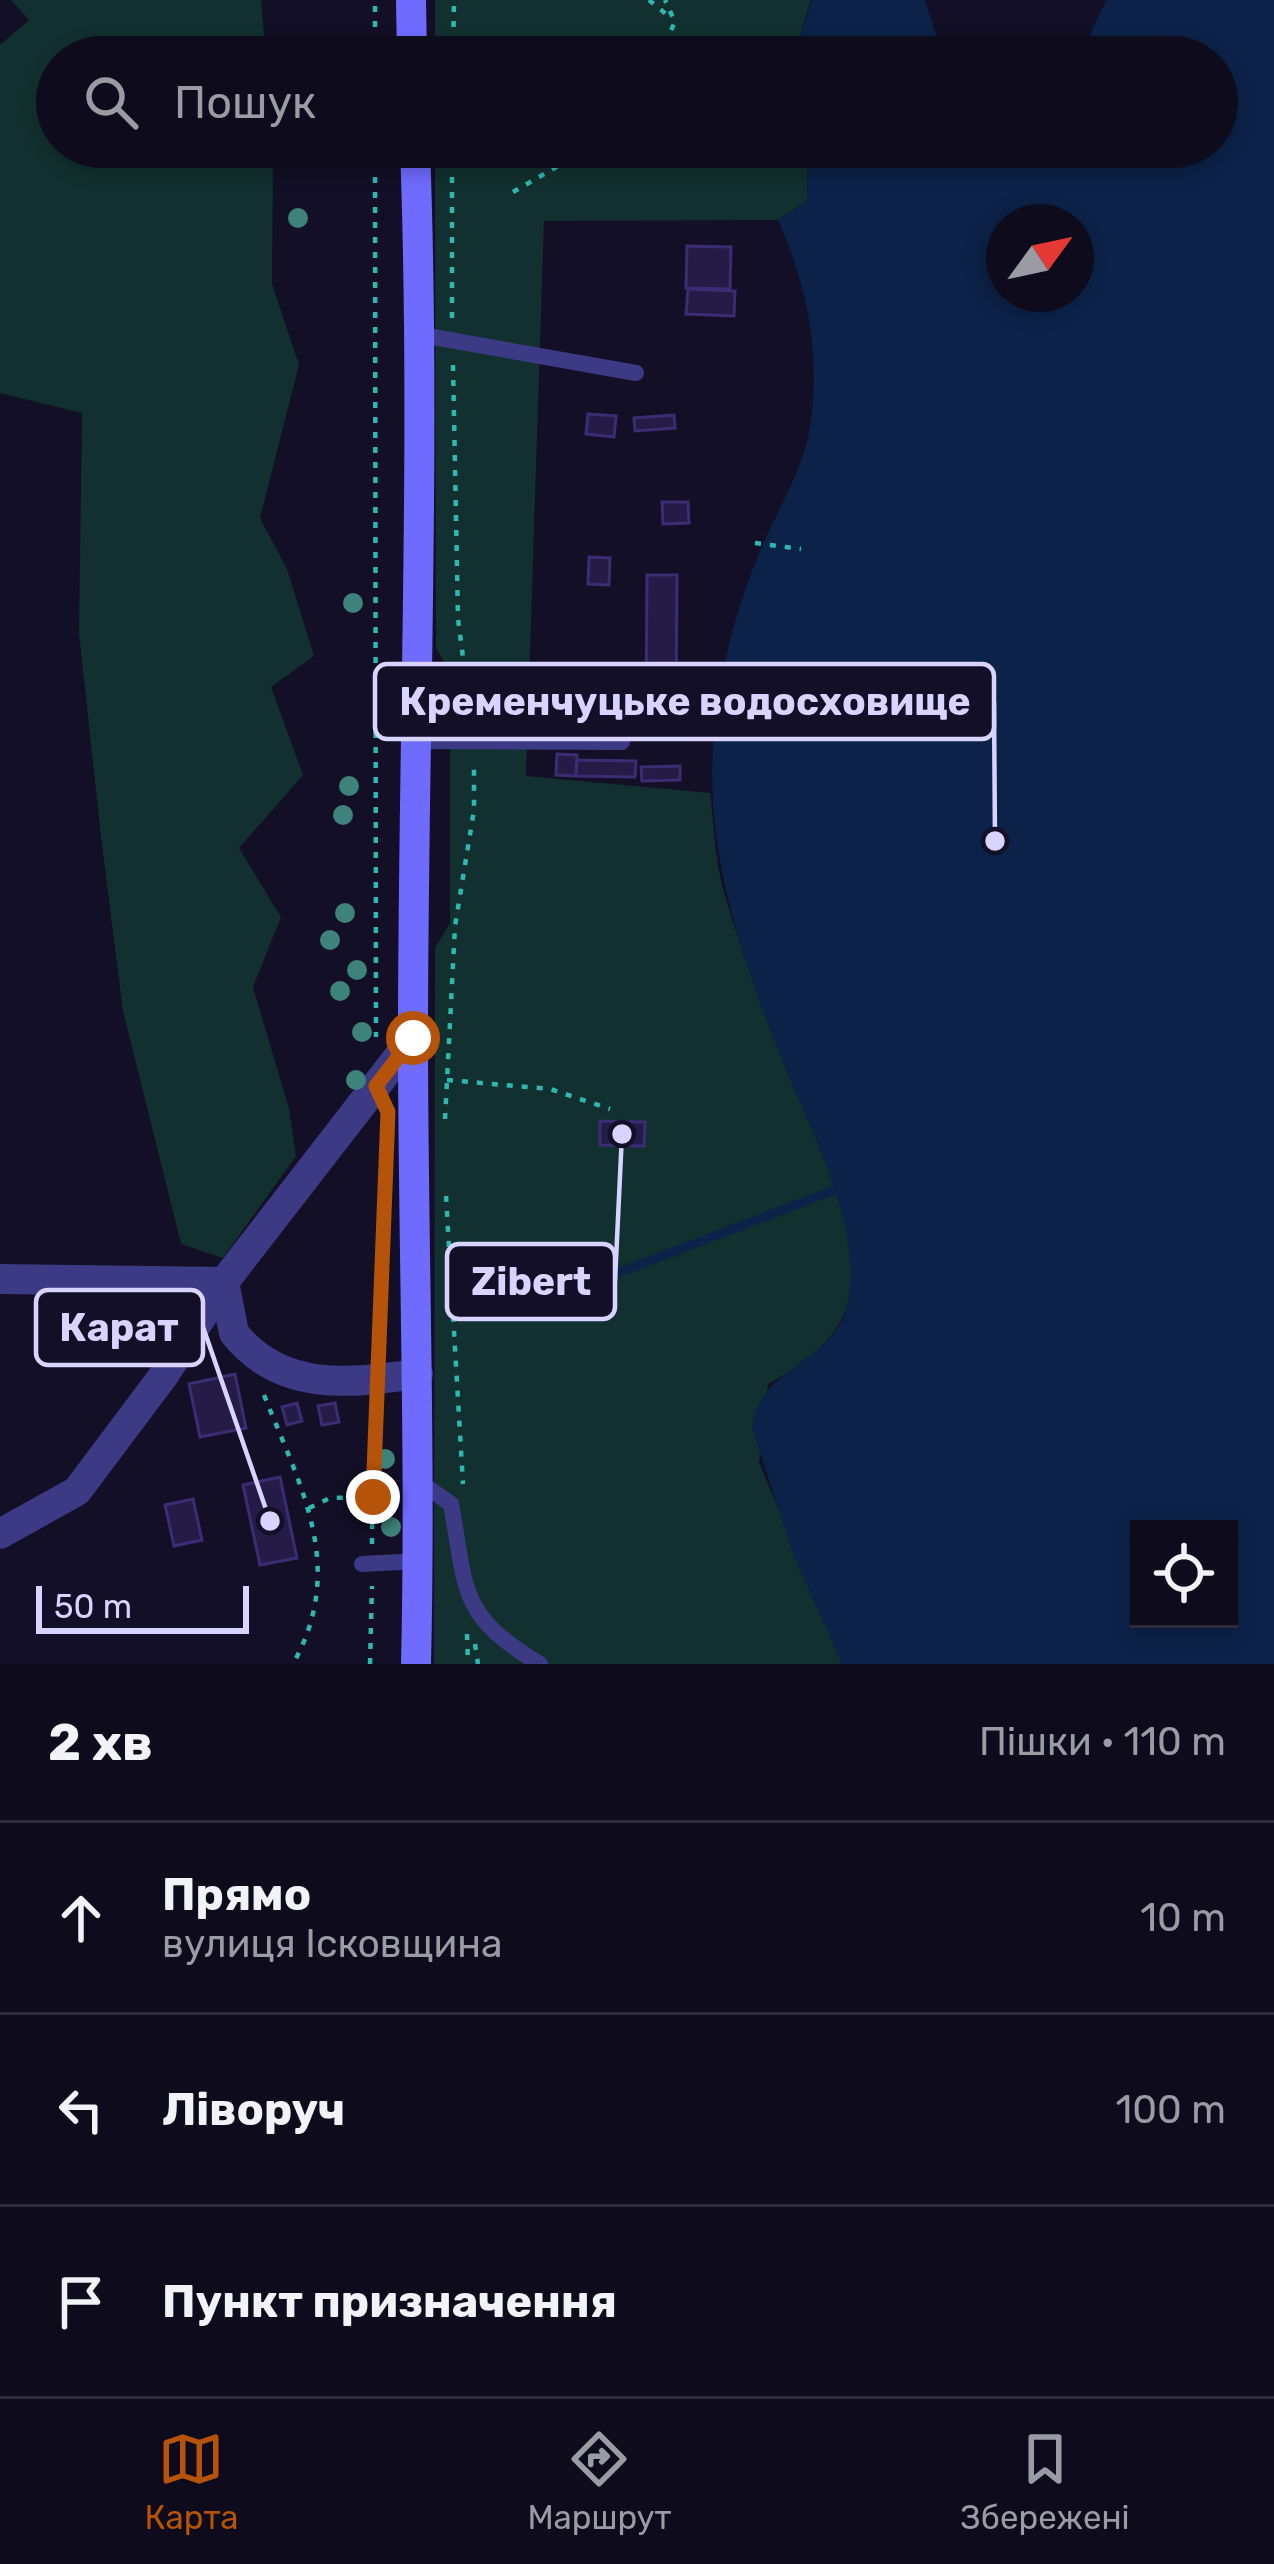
<!DOCTYPE html>
<html lang="uk">
<head>
<meta charset="utf-8">
<style>
	:root { --surface:#0e0b1c; --page:#171425; --text:#f1f3f6; --muted:#9b9ba3; --line:#2e2b3b; --accent:#b45309 }
	body { margin:0; font-family:Rubik,sans-serif; background:var(--page); color:var(--text) }
	.controls { position:absolute; right:36px; bottom:36px; display:grid; overflow:hidden; border-radius:0px; box-shadow:0 6px 18px #0003 }
	.controls button { width:108px; height:108px; display:grid; place-items:center; padding:0; border:0; border-bottom:3px solid var(--line); background:var(--surface); color:var(--text); font:60px sans-serif }
	.compass { position:absolute; left:986px; top:204px; width:108px; height:108px; border-radius:50%; background:var(--surface); box-shadow:0 6px 18px #0003; rotate:57deg }
	.scale { position:absolute; left:36px; bottom:30px; width:213px; box-sizing:border-box; padding-left:12px; border:6px solid #d9d4ff; border-top:0; font-size:33px; line-height:42px; white-space:nowrap; color:#d9d4ff; -webkit-text-stroke:9px #130f26; paint-order:stroke }
	.stop { position:absolute; width:36px; height:36px; margin:-27px; border:9px solid #b45309; border-radius:50%; background:#fff }
	.stop.end { background:#b45309; border-color:#fff; box-shadow:0 3px 12px #0008 }
	.list { margin:0; padding:0; list-style:none }
	h2 { display:flex; justify-content:space-between; align-items:center; height:156px; margin:0; padding:0 48px; font-size:51px }
	h2 small { font-size:39px; font-weight:400; color:var(--muted) }
	.list li { display:grid; grid-template-columns:78px 1fr auto; gap:36px; align-items:center; box-sizing:border-box; height:192px; padding:0 48px; border-top:3px solid var(--line) }
	.list b { display:block; font-size:45px; white-space:nowrap }
	.list p { margin:0; font-size:39px; white-space:nowrap; color:var(--muted) }
	.list em { font-size:39px; font-style:normal; color:var(--muted) }
	.icon { flex:none; width:66px; height:66px; fill:none; stroke:currentColor; stroke-width:2; stroke-linecap:round; stroke-linejoin:round }
	.map { position:relative; flex:none; width:1274px; height:1664px; overflow:hidden }
	.search { position:absolute; background:var(--surface); box-shadow:0 6px 18px #0003; left:36px; right:36px; top:36px; height:132px; display:flex; align-items:center; gap:30px; box-sizing:border-box; padding:0 42px; border-radius:66px; color:var(--muted); font-size:45px }
	.sheet { height:732px; background:var(--surface) }
	nav { display:flex; justify-content:space-around; align-items:center; box-sizing:border-box; height:168px; border-top:3px solid var(--line); background:var(--surface); font-size:33px; color:var(--muted) }
	nav a { display:grid; justify-items:center; gap:6px }
	nav .on { color:var(--accent) }
	.map>svg:first-child { display:block }
</style>
</head>
<body>
<div class="map">
<svg width="1274" height="1664" viewBox="0 0 1274 1664">
	<rect width="100%" height="100%" fill="#130f26"/>
	<path fill="#12302f" d="M11 0H261L266 57H57V147H273L272 284 299 365 260 518 287 569 314 656 271 687 303 775 239 848 281 917 253 987 289 1109 296 1156 223 1258 181 1244 123 1011 101 837 79 633 82 413 0 393V45L29 20Z
		M435 0H811L793 57H435Z
		M435 147H808L807 201 778 220 544 221 526 776 710 793C714 825 715 861 724 892 741 950 762 1010 785 1066 809 1127 867 1234 848 1302 837 1342 802 1365 768 1384L759 1462 842 1664H434L435 948 450 923V672L436 648Z"/>
	<path fill="#0c2248" fill-rule="evenodd" d="M812 0H925L943 57H793Z
		M1106 0H1274V1664H842L794 1557 752 1428C759 1363 842 1363 849 1295 858 1220 817 1145 790 1078 745 969 703 854 714 735 720 668 737 604 764 542 780 506 801 471 809 433 822 359 808 287 778 220L807 201 808 147H1217V57H1080ZM1004 222H1076V294H1004ZM1139 1529H1229V1619H1139Z"/>
	<g fill="none" stroke-linecap="round" stroke-linejoin="round">
		<path stroke="#0c2248" stroke-width="9" d="M522 1315 571 1291 845 1186"/>
	</g>
	<path fill="#241b47" stroke="#3b2d73" stroke-width="3" d="M687 246 731 247 730 289 686 288Z
		M688 289 735 291 734 316 686 314Z
		M588 414 616 416 614 437 586 434Z
		M674 415 675 428 635 431 634 418Z
		M662 502H688L689 523 663 524Z
		M589 557 610 558 609 585 588 584Z
		M647 575H677L676 706H646Z
		M557 754 577 755 576 776 556 775Z
		M577 760 636 761 635 777 576 776Z
		M680 766V780L642 781 641 767Z
		M600 1121 645 1122 644 1146 600 1145Z
		M235 1374 246 1428 200 1437 189 1384Z
		M297 1403 302 1421 287 1425 282 1407Z
		M335 1403 339 1422 322 1425 318 1406Z
		M280 1477 297 1558 260 1565 243 1485Z
		M193 1499 202 1540 174 1546 165 1505Z"/>
	<g fill="none" stroke-linecap="round" stroke-linejoin="round">
		<path stroke="#2fb8b0" stroke-width="4.5" stroke-dasharray="6 9" stroke-linecap="butt" d="M649 0 672 19
			M375 57V0
			M453 57 454 0
			M658 57 675 22 665 0
			M375 147 376 1037
			M452 147V318
			M513 192 591 147
			M453 365 458 619 471 719
			M755 543 801 549
			M447 1080 550 1089 610 1109
			M445 1119 455 926 474 810V766
			M446 1196 463 1484
			M375 1352 383 1220
			M264 1395C301 1488 347 1567 293 1664
			M309 1508 330 1498 373 1497
			M372 1544 373 1406
			M467 1634 468 1664
			M475 1644 478 1664
			M370 1664 372 1586"/>
		<path stroke="#3d3a85" stroke-width="16" d="M422 335 636 373
			M417 741 622 742
			M420 1482 451 1504C467 1591 458 1615 540 1664
			M362 1564 419 1561"/>
		<path stroke="#3d3a85" stroke-width="30" d="M0 1279 224 1282
			M224 1282 234 1333C281 1393 351 1383 418 1374
			M0 1534 77 1491 164 1375 224 1282 413 1038"/>
		<path stroke="#6f6bff" stroke-width="30" d="M411 0 412 57
			M415 147C426 444 413 740 413 1037 413 1246 421 1455 416 1664"/>
	</g>
	<g fill="#3d827b">
		<circle cx="298" cy="218" r="10"/>
		<circle cx="353" cy="603" r="10"/>
		<circle cx="349" cy="786" r="10"/>
		<circle cx="343" cy="815" r="10"/>
		<circle cx="345" cy="913" r="10"/>
		<circle cx="330" cy="940" r="10"/>
		<circle cx="357" cy="970" r="10"/>
		<circle cx="340" cy="991" r="10"/>
		<circle cx="362" cy="1032" r="10"/>
		<circle cx="356" cy="1080" r="10"/>
		<circle cx="385" cy="1459" r="10"/>
		<circle cx="391" cy="1527" r="10"/>
	</g>
	<g fill="none" stroke-linecap="round" stroke-linejoin="round">
		<path stroke="#b45309" stroke-width="15" d="M373 1497 388 1112 376 1086 413 1038"/>
	</g>
	<path fill="none" stroke="#d9d4ff" stroke-width="4.5" d="M995 841L994 702M622 1134L615 1281M270 1521L203 1327"/>
	<g fill="#d9d4ff" stroke="#130f26" stroke-width="4.5">
		<circle cx="995" cy="841" r="12"/>
		<circle cx="622" cy="1134" r="12"/>
		<circle cx="270" cy="1521" r="12"/>
	</g>
	<g fill="#130f26" stroke="#d9d4ff" stroke-width="4.5">
		<rect x="375" y="664" width="619" height="75" rx="12"/>
		<rect x="447" y="1244" width="168" height="75" rx="12"/>
		<rect x="36" y="1290" width="167" height="75" rx="12"/>
	</g>
	<g font-size="39" text-anchor="middle" font-weight="bold" fill="#d9d4ff">
		<text x="685" y="715">Кременчуцьке водосховище</text>
		<text x="531" y="1295">Zibert</text>
		<text x="119" y="1341">Карат</text>
	</g>
</svg>
<div class="controls">
<button><svg class="icon" aria-label="locate" viewBox="0 0 24 24"><circle cx="12" cy="12" r="6"/><path d="M12 2v4M12 18v4M2 12h4M18 12h4"/></svg></button>
</div>
<svg class="compass" viewBox="-18 -18 36 36"><path d="M0-13l5 13h-10z" fill="#e53935"/><path d="M0 13l5-13h-10z" fill="#9b9ba3"/></svg>
<div class="scale">50 m</div>
<div class="stop" style="left:413px;top:1038px"></div>
<div class="stop end" style="left:373px;top:1497px"></div>
<div class="search"><svg class="icon" aria-label="search" viewBox="0 0 24 24"><circle cx="10" cy="10" r="6"/><path d="M15 15l6 6"/></svg>Пошук</div>
</div>
<section class="sheet">
<h2>2 хв<small>Пішки · 110 m</small></h2>
<ul class="list">
<li><svg class="icon" aria-label="ahead" viewBox="0 0 24 24"><path d="M12 20V5M6 11l6-6 6 6"/></svg><div><b>Прямо</b><p>вулиця Ісковщина</p></div><em>10 m</em></li>
<li><svg class="icon" aria-label="left" viewBox="0 0 24 24"><path d="M17 20v-9H6M10 6l-5 5 5 5"/></svg><div><b>Ліворуч</b></div><em>100 m</em></li>
<li><svg class="icon" aria-label="arrive" viewBox="0 0 24 24"><path d="M6 21V4h12l-3 4 3 4H6"/></svg><div><b>Пункт призначення</b></div></li>
</ul>
</section>
<nav>
<a class="on"><svg class="icon" aria-label="map" viewBox="0 0 24 24"><path d="M3 6l6-2 6 2 6-2v14l-6 2-6-2-6 2zM9 4v14M15 6v14"/></svg>Карта</a>
<a><svg class="icon" aria-label="directions" viewBox="0 0 24 24"><path d="M12 3l9 9-9 9-9-9zM9 14v-3h6M13 9l2 2-2 2"/></svg>Маршрут</a>
<a><svg class="icon" aria-label="saved" viewBox="0 0 24 24"><path d="M7 4h10v16l-5-4-5 4z"/></svg>Збережені</a>
</nav>
</body>
</html>
